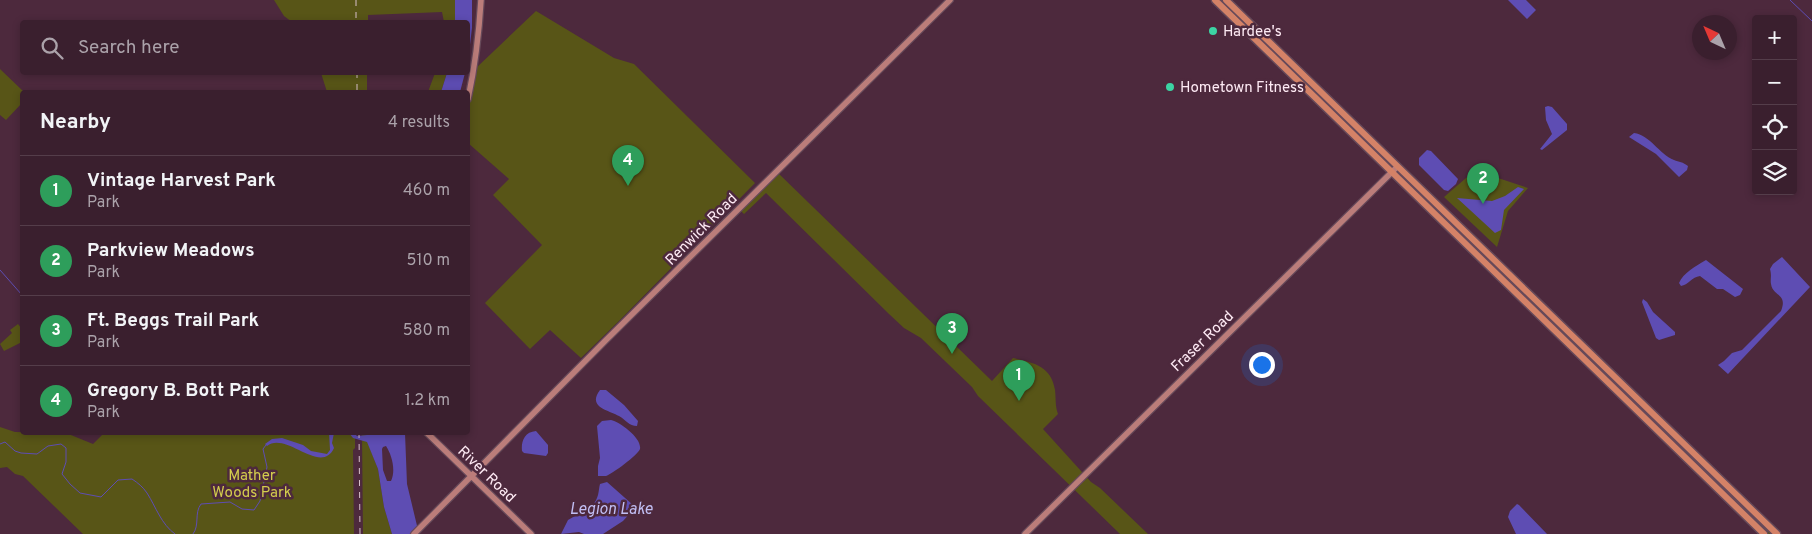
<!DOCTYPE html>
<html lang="en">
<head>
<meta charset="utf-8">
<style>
	:root { --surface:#3a1f2e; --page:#452c3a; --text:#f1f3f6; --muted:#aba2aa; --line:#543d4a; --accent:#8bbbb9 }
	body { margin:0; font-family:Overpass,sans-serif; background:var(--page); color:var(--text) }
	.controls { position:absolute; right:15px; top:15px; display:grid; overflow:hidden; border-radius:5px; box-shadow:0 2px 8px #0003 }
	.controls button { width:45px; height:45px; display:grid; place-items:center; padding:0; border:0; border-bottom:1px solid var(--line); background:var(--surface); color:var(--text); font:25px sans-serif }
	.compass { position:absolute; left:1692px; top:15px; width:45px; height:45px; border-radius:50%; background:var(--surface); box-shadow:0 2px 8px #0003; rotate:316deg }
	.you { position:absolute; left:1261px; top:364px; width:18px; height:18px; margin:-12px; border:4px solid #fff; border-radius:50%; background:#1a73e8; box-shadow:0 0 0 8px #1a73e833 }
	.badge { display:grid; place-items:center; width:32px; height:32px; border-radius:50%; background:var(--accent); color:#fff; font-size:16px; font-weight:700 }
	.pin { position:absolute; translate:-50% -41px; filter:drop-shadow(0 1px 2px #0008) }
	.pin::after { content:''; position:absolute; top:26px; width:18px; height:15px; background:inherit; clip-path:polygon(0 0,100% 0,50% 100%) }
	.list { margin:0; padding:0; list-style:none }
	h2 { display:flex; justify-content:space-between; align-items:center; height:65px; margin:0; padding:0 20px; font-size:21px }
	h2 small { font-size:16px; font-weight:400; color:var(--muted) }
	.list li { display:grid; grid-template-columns:32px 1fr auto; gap:15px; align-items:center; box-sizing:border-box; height:70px; padding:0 20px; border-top:1px solid var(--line) }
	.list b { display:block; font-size:19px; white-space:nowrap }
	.list p { margin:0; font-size:16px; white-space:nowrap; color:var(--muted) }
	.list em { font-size:16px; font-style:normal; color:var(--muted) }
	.icon { flex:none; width:28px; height:28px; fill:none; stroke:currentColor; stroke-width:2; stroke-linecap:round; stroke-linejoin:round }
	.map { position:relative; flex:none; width:1812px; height:534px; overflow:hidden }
	.search { position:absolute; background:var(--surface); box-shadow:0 2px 8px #0003; left:20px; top:20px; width:450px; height:55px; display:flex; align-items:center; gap:12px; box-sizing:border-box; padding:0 18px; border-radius:5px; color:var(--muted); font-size:19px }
	.panel { position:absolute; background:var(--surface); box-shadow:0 2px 8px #0003; left:20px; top:90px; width:450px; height:345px; border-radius:5px }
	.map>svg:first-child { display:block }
</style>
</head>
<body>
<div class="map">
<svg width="1812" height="534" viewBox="0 0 1812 534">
	<rect width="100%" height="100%" fill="#4d293d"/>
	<path fill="#585517" d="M274 0H455V22H444L442 12 368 15V22H292L284 16Z
		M536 11 614 58 634 64 755 183 620 320 581 358 550 330 530 349 485 303 542 245 493 195 509 179 468 143V104L475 69Z
		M0 69 24 92H22V103L6 120 0 115Z
		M321 73H367V92H327Z
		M435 73H447L441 92H428Z
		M776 171 992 381 1013 358C1033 363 1051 365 1055 390 1056 398 1055 406 1058 414L1043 429 1091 482 1100 488 1148 534H1120L978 396 972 387 921 338 904 328 889 314 766 193 744 214 739 209Z
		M1473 172 1486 174 1528 188 1508 211 1497 247 1444 197Z
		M1436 211 1453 224 1517 286 1515 287Z
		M18 324 22 329V345L20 343 4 351 0 344 12 333 10 330Z
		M0 427 15 432 66 433 93 444 105 432 355 433V448L353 450 354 534H83L23 476 15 474 7 467 0 468Z
		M1663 431 1773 534H1767Z
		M362 433H369L366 438 378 469 384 507 392 534H363Z"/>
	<path fill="#5e4db3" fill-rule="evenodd" d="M455 0H472V28L468 61V22H455Z
		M1508 0H1526L1536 10 1527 19Z
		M447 73H465L460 92H441Z
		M1548 106 1552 107 1567 124V130L1542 150 1540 149 1552 134 1546 120 1545 107Z
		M1634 133C1650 135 1659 154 1674 160 1679 162 1683 162 1688 166L1687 170 1679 177 1656 154 1629 137Z
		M1427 150 1431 151 1458 179 1456 184 1448 191 1444 190 1419 165V158Z
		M1518 187 1524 189 1504 210 1501 230 1495 233 1457 198 1492 201 1505 196Z
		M1782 257 1810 287 1728 374 1718 365 1724 361 1732 353 1742 350 1781 311C1788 293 1773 297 1771 284 1770 279 1772 277 1770 269L1773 264Z
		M1706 260 1743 289 1740 295 1735 297 1723 289H1717L1700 276C1692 277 1688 285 1681 286L1679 283C1683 273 1696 266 1706 260Z
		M1643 299 1647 302 1653 312 1675 332V335L1659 340 1656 338 1642 302Z
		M600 390H606L624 405 638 421 637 426C629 426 626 420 619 416 608 410 587 407 600 390Z
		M611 420C620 422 642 438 640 449 638 455 612 474 606 476 605 476 599 476 598 476V466L600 458 597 426 602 421Z
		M536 431 548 445V453L546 456 524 453 522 451C521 442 524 432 536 431Z
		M329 432 334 433 332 443 334 448C321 476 286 431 267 446L265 444 272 439 282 438 303 445 311 451 327 454 330 450Z
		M349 433H354L357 436 367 435 369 433H405L407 484 419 534H392L384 507 378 469 367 442 353 438ZM386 446C392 455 396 471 391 481H387L383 470 382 449 383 447Z
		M607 482 633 505V510L623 521 603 534H584L579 532 561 534 568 520C579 513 594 510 598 495 599 491 599 487 600 484Z
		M1517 504 1519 505 1547 534H1516L1508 517 1510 511Z"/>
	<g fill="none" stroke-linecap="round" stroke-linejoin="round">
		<path stroke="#5e4db3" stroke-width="1" d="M1790 0 1812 21
			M0 270 22 295
			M0 444 5 442 15 451 21 453 37 454 48 446 61 444 66 448V462L62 474 70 484 80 493 101 497 118 480 132 479C138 483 143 487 147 493 156 507 161 524 175 534
			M193 534C200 525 194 513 201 504L230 502 242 509 254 510 260 501 267 467 263 449 266 445"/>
		<defs>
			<path id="secondary" d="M468 99C475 66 479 34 481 0
				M426 432 531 534
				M414 534 605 341 950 0
				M1025 534 1397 167"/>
			<path id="primary" d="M1215 0 1764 534
				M1226 0 1777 534"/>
		</defs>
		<use href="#secondary" stroke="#664959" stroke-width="8"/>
		<use href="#primary" stroke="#664959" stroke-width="9"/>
		<use href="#secondary" stroke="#bb7d7a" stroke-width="5.5"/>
		<use href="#primary" stroke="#d48267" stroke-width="6"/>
		<path stroke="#d8c1cd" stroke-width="1" stroke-dasharray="6 6" stroke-linecap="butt" d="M356 0V22
			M357 72V92
			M359 432 360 534"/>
	</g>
	<g fill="#3cd4a4" stroke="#4d293d" stroke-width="2">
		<circle cx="1213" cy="31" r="5"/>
		<circle cx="1170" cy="87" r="5"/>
	</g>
	<g text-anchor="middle" stroke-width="5" stroke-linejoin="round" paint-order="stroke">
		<g font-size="15" fill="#feeaf4" stroke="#4d293d" text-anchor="start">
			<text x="1223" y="36">Hardee's</text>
			<text x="1180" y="92">Hometown Fitness</text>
		</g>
		<g font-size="15" fill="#feeaf4" stroke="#4d293d">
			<text transform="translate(701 229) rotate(-45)" y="5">Renwick Road</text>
			<text transform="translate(1202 341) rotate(-44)" y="5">Fraser Road</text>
			<text transform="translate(487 474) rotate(44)" y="5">River Road</text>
		</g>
		<g font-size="15" fill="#d3cd4d" stroke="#4d293d">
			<text x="252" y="480">Mather<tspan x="252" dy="17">Woods Park</tspan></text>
		</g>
		<g font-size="16" font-style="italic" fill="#c1bef3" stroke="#4d293d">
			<text x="611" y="514">Legion Lake</text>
		</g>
	</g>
</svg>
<div class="controls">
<button>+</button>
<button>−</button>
<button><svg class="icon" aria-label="locate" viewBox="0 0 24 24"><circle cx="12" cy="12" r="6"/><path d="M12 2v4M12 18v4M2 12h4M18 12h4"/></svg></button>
<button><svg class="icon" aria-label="layers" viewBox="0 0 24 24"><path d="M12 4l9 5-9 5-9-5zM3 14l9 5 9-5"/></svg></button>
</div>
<svg class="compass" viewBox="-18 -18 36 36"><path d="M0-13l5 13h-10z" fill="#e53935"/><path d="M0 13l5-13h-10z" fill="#aba2aa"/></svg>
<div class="you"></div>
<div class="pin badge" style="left:1019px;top:401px;background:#2e9e5b">1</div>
<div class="pin badge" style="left:1483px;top:204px;background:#2e9e5b">2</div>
<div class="pin badge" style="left:952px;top:354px;background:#2e9e5b">3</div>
<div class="pin badge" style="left:628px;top:186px;background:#2e9e5b">4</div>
<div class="search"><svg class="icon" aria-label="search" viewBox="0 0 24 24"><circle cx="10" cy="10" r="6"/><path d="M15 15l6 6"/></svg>Search here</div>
<section class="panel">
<h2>Nearby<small>4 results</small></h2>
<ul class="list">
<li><span class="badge" style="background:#2e9e5b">1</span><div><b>Vintage Harvest Park</b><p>Park</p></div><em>460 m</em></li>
<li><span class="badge" style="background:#2e9e5b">2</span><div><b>Parkview Meadows</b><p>Park</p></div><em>510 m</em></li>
<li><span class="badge" style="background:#2e9e5b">3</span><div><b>Ft. Beggs Trail Park</b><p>Park</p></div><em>580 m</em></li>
<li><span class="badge" style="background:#2e9e5b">4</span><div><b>Gregory B. Bott Park</b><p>Park</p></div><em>1.2 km</em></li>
</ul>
</section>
</div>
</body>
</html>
